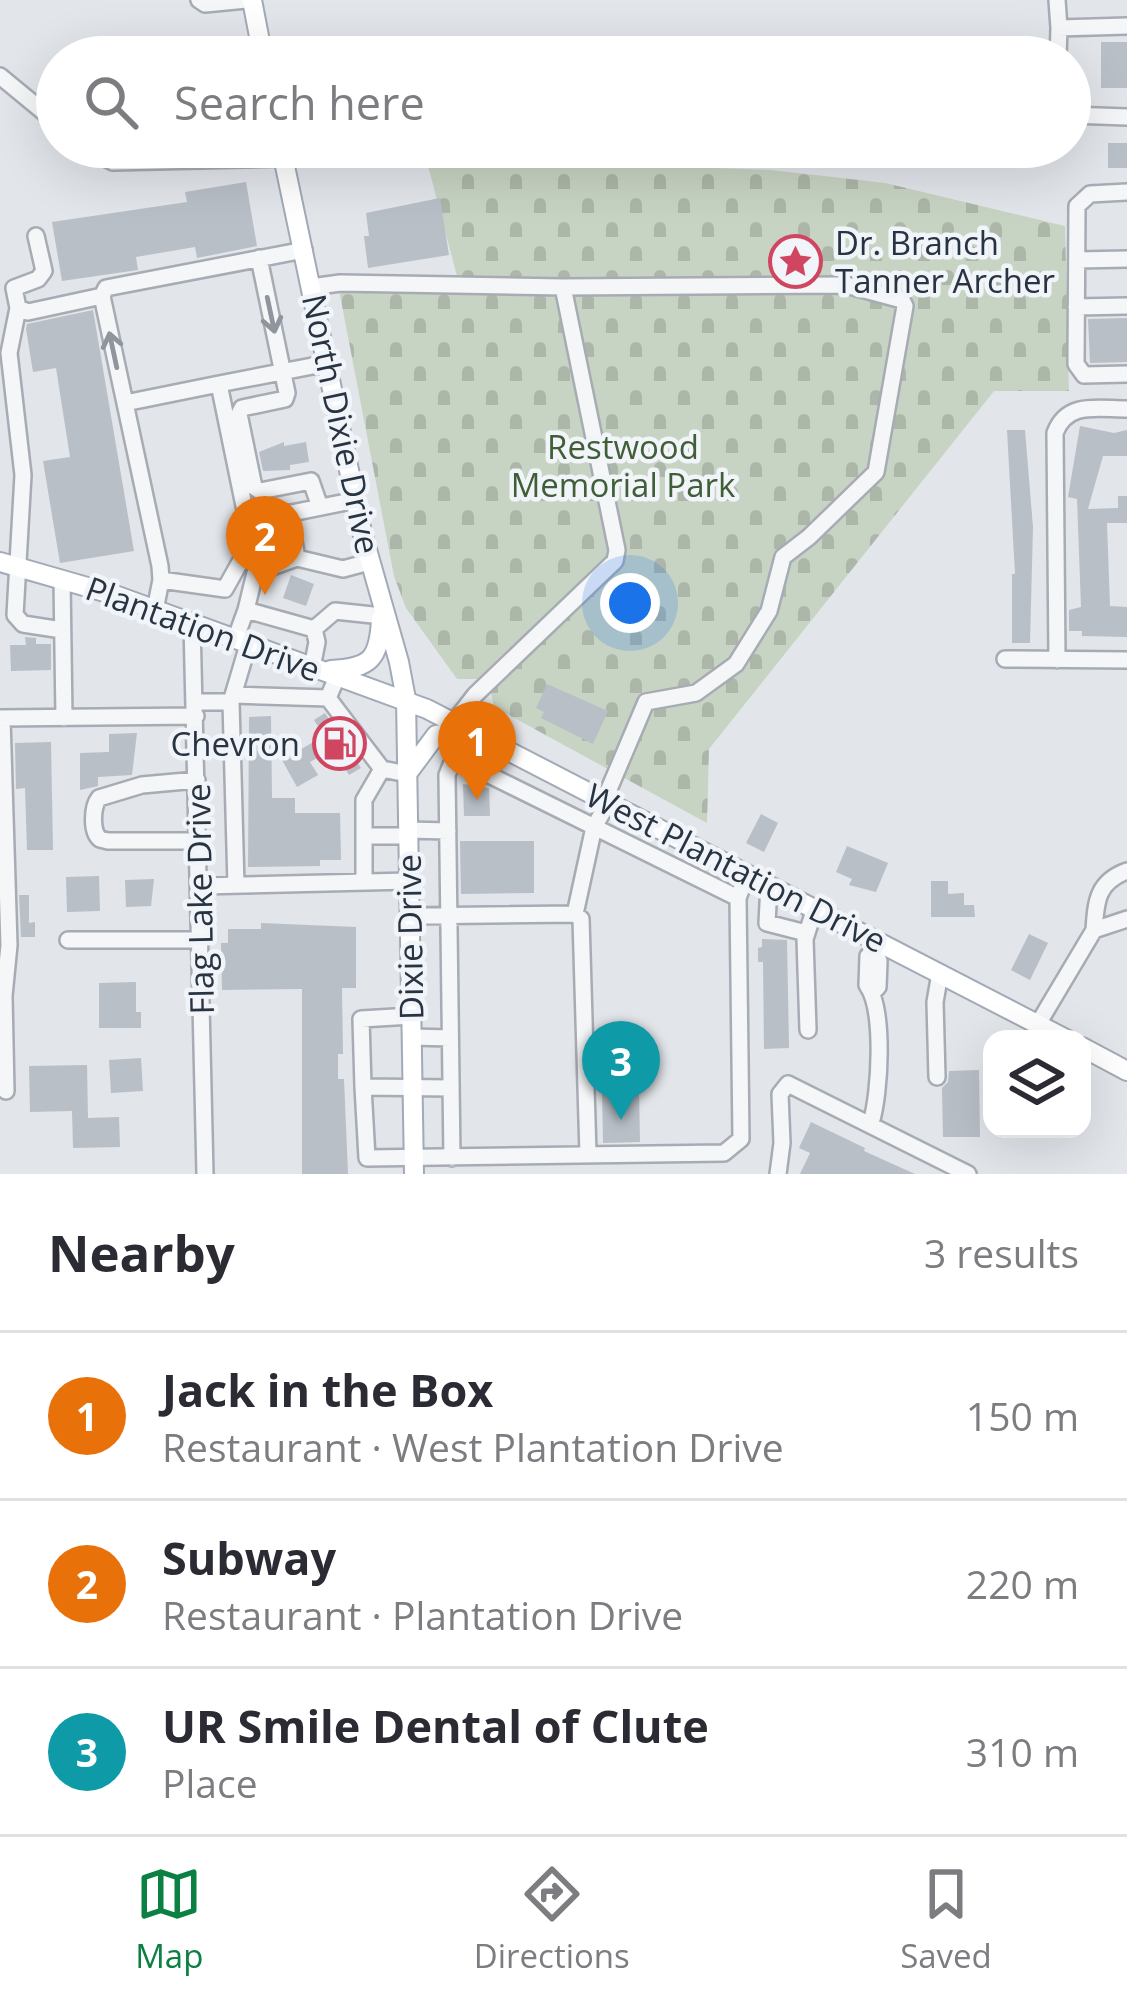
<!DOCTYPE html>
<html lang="en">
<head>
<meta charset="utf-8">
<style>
	:root { --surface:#fff; --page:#f2f2f3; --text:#2b2b33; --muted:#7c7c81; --line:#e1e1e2; --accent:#0b8043 }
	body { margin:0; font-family:"Open Sans",sans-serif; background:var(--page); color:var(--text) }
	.controls { position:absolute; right:36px; bottom:36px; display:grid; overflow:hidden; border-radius:24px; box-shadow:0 12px 48px #0002 }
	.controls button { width:108px; height:108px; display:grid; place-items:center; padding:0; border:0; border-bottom:3px solid var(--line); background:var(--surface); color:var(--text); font:60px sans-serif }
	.you { position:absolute; left:630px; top:603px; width:42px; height:42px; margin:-30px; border:9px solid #fff; border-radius:50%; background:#1a73e8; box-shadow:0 0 0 18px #1a73e833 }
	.badge { display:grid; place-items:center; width:78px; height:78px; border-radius:50%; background:var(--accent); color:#fff; font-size:39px; font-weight:700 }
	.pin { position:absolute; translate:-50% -99px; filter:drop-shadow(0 3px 6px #0008) }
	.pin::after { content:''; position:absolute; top:63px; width:42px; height:36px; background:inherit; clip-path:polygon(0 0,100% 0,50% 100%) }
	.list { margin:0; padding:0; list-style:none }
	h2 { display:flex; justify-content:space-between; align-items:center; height:156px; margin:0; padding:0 48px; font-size:51px }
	h2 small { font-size:39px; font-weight:400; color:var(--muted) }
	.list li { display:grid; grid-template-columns:78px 1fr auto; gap:36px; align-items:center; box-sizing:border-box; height:168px; padding:0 48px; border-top:3px solid var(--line) }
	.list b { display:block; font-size:45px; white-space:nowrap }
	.list p { margin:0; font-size:39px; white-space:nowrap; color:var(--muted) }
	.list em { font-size:39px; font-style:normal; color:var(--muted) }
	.icon { flex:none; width:66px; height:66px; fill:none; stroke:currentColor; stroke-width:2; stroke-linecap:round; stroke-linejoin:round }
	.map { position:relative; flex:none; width:1127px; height:1174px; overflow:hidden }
	.search { position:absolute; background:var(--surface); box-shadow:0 12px 48px #0002; left:36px; right:36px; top:36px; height:132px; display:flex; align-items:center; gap:30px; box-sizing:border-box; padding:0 42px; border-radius:66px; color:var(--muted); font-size:45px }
	.sheet { height:660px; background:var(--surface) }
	nav { display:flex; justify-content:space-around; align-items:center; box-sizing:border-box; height:168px; border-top:3px solid var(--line); background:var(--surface); font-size:33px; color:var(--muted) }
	nav a { display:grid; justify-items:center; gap:6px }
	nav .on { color:var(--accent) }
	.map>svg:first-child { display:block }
</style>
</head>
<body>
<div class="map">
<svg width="1127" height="1174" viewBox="0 0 1127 1174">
	<defs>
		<pattern id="cemetery-stones" width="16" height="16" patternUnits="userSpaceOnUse" patternTransform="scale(3)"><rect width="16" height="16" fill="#c8d4c3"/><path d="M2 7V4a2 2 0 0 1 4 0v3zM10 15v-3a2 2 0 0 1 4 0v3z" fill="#acb7a9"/></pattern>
	</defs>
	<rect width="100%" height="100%" fill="#e2e5ea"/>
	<path fill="url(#cemetery-stones)" d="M426 158 771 170 885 183 1065 226 1069 391H994L709 749 707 823 494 707 491 693 477 679H457L406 608 394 576 339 290 459 284Z"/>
	<path fill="#b9bfc7" d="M1101 42H1127V88H1101Z
		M1108 143H1127V168H1108Z
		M246 182 257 246 197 258 195 247 136 257 138 270 62 281 52 222 187 202 185 192Z
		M440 198 449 255 368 268 364 236H369L366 213Z
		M93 310 134 551 60 563 43 461 70 457 56 368 33 372 26 329 27 324Z
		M1127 318V362L1090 363 1088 319Z
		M1080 426 1114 433 1127 430V456H1103L1088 509 1118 508V496H1127V523H1107L1110 606 1127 607V637L1082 636V631H1069V610L1081 607 1077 499 1068 497Z
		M1007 430H1025L1033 527 1030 643H1012V574H1015Z
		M284 442V446L306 442 309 462 290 465V470L263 471 259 452Z
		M291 575 314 584 306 606 283 598Z
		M25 637 36 638V644H51V670L11 671 10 645H26Z
		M547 684 608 711 593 744 541 718 544 712 536 708Z
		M325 713 361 768 349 775 333 749 310 762 318 775 297 787 282 760 324 736 314 720Z
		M271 716 272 798H295V813H340L341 860H320V866L248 867 249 717Z
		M137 733 132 775 98 777V786L80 790V753L109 752V734Z
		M51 742 53 850H27L25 788 16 789 15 743Z
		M463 784 489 788 490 816H464Z
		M761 814 778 823 764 852 746 843Z
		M460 841H534V893L461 894Z
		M847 846 888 863 876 892 849 885 852 879 836 872Z
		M99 876 100 911 67 912 66 877Z
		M154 879 151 906 126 907 125 880Z
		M931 881H948V894L964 893V905H974L975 917H931Z
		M19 895H29V923L35 922V937H21Z
		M261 923 356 927V988H342L343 1054H338V1079H344L348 1174H302V989L222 990 221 943H228V929H261Z
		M1029 934 1048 943 1030 980 1011 970Z
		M762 939 787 940 789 1048 764 1049 763 962H758V948L762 947Z
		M136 982V1012H141V1028H99V983Z
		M141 1058 143 1091 111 1093 109 1060Z
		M87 1065 88 1118 119 1117 120 1147 73 1148 72 1111 30 1112 29 1066Z
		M979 1070 980 1137H943L942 1088 948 1082 949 1071Z
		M639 1089 640 1142 603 1143 602 1090Z
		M811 1122 865 1148 864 1151 915 1174H800L810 1153 799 1148Z"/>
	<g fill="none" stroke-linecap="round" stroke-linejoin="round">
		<defs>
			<path id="minor" d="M199 0 205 4 246 0
				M1057 0 1059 28
				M1058 57 1059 28 1127 26
				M0 76 57 123
				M1070 115 1127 117
				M84 147 113 162 284 158
				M1127 192 1090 194 1077 206 1076 364 1084 375 1127 374
				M36 236 44 271 38 279 14 288 18 308 28 312 102 296 106 288 304 250
				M259 258 287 393 285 399 242 408 239 414 254 487 260 491 311 481 320 507
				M1077 260 1127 259
				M311 287 340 283 563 287 846 285 902 300 905 306 876 472 809 537 783 557 769 611 736 664 696 693 646 702 604 801
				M102 296 160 566 161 580 155 610
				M1076 307 1127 306
				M18 308 9 353 23 475 15 615 23 624 62 630
				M125 403 219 384
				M289 513 297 558
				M247 522 356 500
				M62 580 64 718
				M161 580 225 589 249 546 250 535 219 384 328 363
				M246 610 255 573 297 558 343 569 369 562
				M192 624 205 1174
				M314 629 335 611 382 616
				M235 640 246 610 314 629 317 642 312 668
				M1005 659 1127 660
				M1057 660 1055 433C1067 401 1097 409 1127 409
				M234 695 328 698 337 677
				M328 698 382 769 407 774
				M196 702H231
				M0 718 196 716
				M2 719 9 945 4 996 6 1091
				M454 722 475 695 615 561 617 550 563 287
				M197 780 142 785 99 798C92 807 91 832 100 839L108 841H199
				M408 830 448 831
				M364 836H409
				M364 882V800L382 769
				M236 885 231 702 248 645
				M769 885 767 923 806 933
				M200 886 409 881
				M575 914 594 827 608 803
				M410 916 575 914 581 919 588 1154
				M1094 930C1096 901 1097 882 1127 871
				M68 940H201
				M412 1016 361 1019 363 1087 451 1088
				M1038 1024 1094 930 1127 919
				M808 1030 805 939 815 908
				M412 1037 450 1038
				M937 1077 935 1002 940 973
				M363 1087 367 1158 724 1153 741 1139 738 898 747 874
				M871 1123C880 1094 885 1010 867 985L868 956 875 951 879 961 878 987 873 992
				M452 1158 447 775 451 765 463 762 738 898
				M778 1174 782 1143 780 1094 788 1084 968 1174"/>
			<path id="major" d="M252 0 263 57
				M281 147 362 532 399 662 406 699 414 1174
				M0 562 115 595 427 709 1066 1039
				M331 670C371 668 379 659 381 619
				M407 774 436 735 467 730
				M1082 1047 1127 1071"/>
		</defs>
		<use href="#minor" stroke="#a7acb4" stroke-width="20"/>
		<use href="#major" stroke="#a1aab6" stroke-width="22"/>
		<use href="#minor" stroke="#f5f6f8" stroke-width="15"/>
		<use href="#major" stroke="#fff" stroke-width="18"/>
	</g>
	<defs><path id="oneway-shaft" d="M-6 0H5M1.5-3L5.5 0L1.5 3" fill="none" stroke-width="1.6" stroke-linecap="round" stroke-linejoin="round" transform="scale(3)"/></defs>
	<g stroke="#8f959d">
		<use href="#oneway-shaft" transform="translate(271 315) rotate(78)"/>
		<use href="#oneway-shaft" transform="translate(113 350) rotate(-102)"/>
	</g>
	<defs>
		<symbol id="sight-ring" viewBox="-11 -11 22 22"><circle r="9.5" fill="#f1f4f8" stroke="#d04660" stroke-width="1.5"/><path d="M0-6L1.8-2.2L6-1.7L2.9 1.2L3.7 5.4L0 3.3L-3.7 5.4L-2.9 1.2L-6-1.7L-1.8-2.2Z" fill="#d04660"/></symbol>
		<symbol id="fuel-ring" viewBox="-11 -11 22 22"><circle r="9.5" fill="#f1f4f8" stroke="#d04660" stroke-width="1.5"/><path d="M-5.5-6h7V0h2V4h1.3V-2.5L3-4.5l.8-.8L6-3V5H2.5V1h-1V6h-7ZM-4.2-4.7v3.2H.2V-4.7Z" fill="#d04660"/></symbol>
	</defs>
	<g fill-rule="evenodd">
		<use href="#sight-ring" x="766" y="232" width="59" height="59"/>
		<use href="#fuel-ring" x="310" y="714" width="59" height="59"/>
	</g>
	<g text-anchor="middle" stroke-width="9" stroke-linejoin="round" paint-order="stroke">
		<g font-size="33" fill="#293442" stroke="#f1f4f8" text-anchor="start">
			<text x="835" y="255">Dr. Branch<tspan x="835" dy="38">Tanner Archer</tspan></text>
			<text x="300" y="756" text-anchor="end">Chevron</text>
		</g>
		<g font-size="33" fill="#293442" stroke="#f1f4f8">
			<text transform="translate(341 424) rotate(78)" y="12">North Dixie Drive</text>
			<text transform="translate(203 629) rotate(20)" y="12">Plantation Drive</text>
			<text transform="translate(736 868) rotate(27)" y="12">West Plantation Drive</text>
			<text transform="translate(200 899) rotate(-91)" y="12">Flag Lake Drive</text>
			<text transform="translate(410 937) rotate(-91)" y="12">Dixie Drive</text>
		</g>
		<g font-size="33" fill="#405e37" stroke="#f1f4f8">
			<text x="623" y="459">Restwood<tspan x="623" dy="38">Memorial Park</tspan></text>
		</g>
	</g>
</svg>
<div class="controls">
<button><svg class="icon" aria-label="layers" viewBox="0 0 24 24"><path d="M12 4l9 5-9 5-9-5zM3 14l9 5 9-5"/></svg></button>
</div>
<div class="you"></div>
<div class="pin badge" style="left:477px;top:800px;background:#e8710a">1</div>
<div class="pin badge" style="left:265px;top:595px;background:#e8710a">2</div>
<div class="pin badge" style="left:621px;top:1120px;background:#0f9aa8">3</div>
<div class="search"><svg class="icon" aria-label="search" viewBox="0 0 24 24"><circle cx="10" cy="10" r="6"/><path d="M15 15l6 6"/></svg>Search here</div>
</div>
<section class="sheet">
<h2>Nearby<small>3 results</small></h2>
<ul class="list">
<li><span class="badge" style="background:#e8710a">1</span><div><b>Jack in the Box</b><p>Restaurant · West Plantation Drive</p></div><em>150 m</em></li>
<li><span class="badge" style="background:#e8710a">2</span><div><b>Subway</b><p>Restaurant · Plantation Drive</p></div><em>220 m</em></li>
<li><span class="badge" style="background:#0f9aa8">3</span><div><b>UR Smile Dental of Clute</b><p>Place</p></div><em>310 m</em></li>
</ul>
</section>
<nav>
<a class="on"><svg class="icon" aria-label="map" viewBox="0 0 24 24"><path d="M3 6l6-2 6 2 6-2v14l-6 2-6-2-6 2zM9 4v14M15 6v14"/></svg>Map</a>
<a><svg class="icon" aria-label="directions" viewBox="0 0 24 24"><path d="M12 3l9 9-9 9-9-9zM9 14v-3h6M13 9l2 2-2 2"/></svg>Directions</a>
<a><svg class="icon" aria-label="saved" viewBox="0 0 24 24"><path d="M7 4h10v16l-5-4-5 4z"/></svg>Saved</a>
</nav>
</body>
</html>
